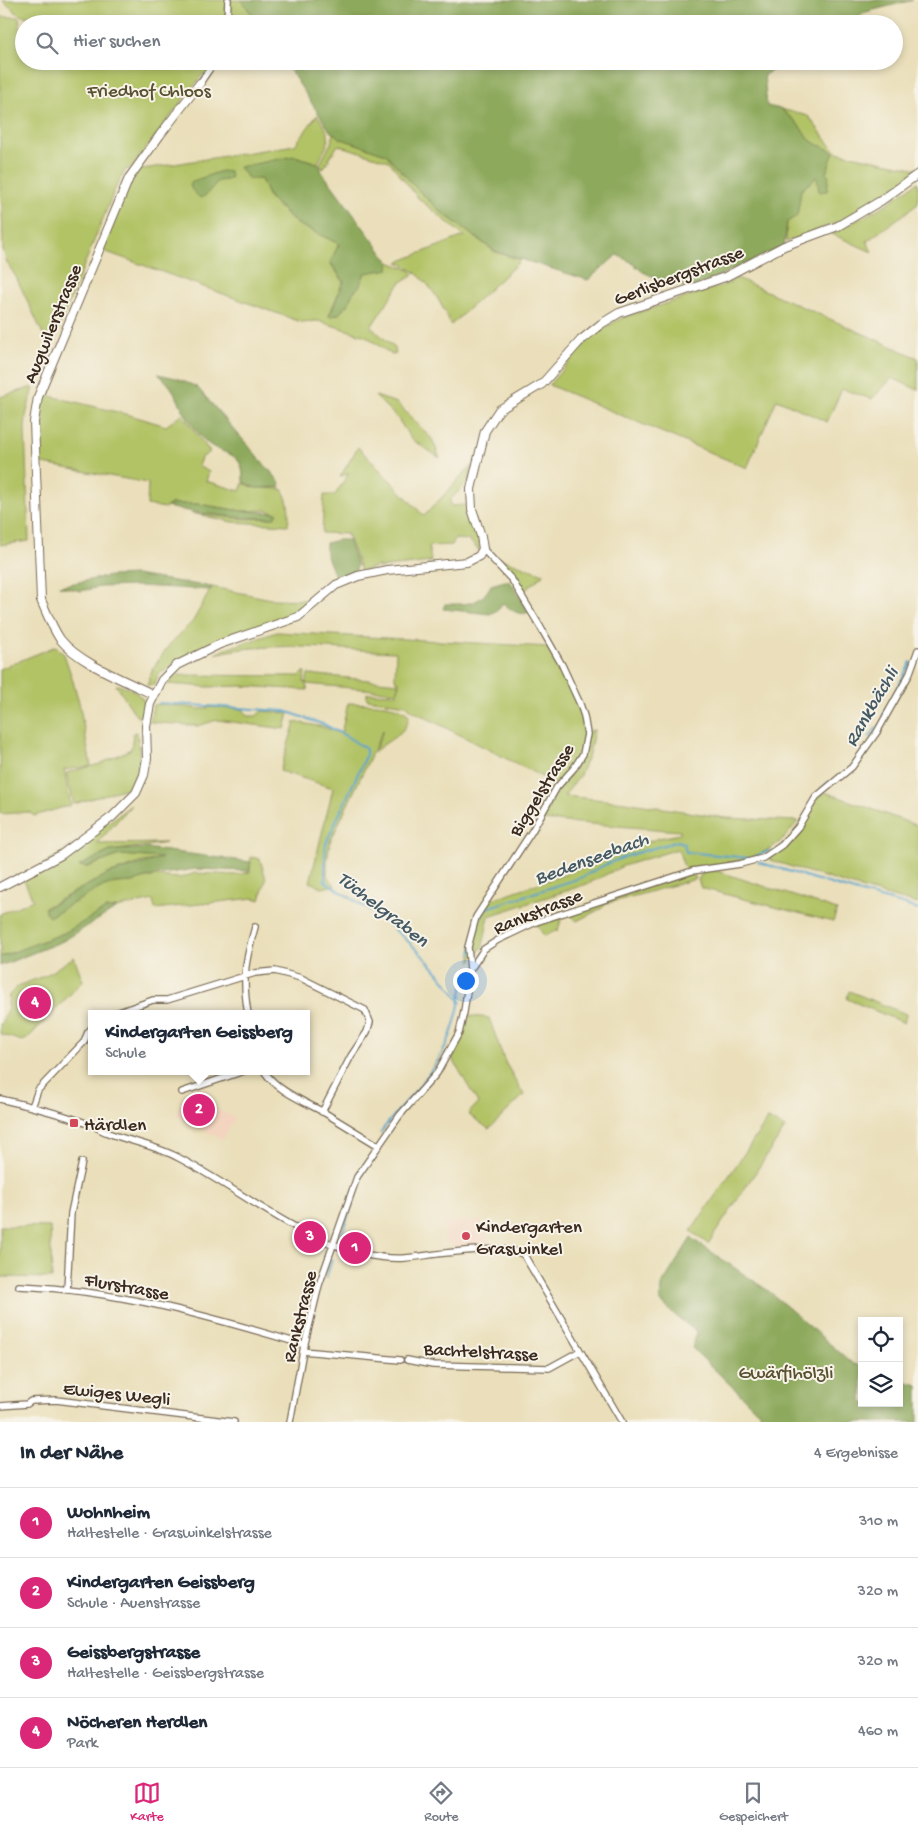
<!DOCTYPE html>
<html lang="de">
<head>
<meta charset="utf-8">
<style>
	:root { --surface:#fff; --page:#f6f6f7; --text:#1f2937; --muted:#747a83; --line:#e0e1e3; --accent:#db2777 }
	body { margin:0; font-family:"Gochi Hand",sans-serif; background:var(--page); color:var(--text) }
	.controls { position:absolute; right:15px; bottom:15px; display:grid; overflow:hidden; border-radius:0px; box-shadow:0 2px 8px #0003 }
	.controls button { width:45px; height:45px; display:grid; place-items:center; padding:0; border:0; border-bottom:1px solid var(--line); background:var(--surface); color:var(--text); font:25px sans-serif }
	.you { position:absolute; left:465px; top:980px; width:18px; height:18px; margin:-12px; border:4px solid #fff; border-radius:50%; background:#1a73e8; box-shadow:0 0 0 8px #1a73e833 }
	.badge { display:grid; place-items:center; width:32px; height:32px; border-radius:50%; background:var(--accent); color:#fff; font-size:16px; font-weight:700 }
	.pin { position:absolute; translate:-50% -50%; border:2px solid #fff; box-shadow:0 1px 5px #0006 }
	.popup { position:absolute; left:88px; top:1010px; width:222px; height:65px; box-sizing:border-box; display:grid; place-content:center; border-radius:0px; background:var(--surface); filter:drop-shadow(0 1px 4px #0005); font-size:16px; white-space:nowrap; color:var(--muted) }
	.popup b { font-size:19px; color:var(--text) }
	.popup::after { content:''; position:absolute; left:50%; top:100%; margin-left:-10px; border:10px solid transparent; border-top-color:var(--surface) }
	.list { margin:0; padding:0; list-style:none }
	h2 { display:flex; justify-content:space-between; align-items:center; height:65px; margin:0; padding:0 20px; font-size:21px }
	h2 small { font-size:16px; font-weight:400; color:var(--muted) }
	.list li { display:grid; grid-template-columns:32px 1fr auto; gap:15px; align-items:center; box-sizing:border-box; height:70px; padding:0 20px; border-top:1px solid var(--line) }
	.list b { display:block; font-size:19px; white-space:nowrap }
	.list p { margin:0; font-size:16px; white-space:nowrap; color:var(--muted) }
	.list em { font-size:16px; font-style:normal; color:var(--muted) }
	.icon { flex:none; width:28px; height:28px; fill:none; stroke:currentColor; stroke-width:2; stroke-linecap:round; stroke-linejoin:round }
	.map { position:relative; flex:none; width:918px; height:1422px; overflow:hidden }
	.search { position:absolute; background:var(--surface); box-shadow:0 2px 8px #0003; left:15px; right:15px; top:15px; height:55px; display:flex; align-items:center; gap:12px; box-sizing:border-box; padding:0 18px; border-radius:28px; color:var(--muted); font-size:19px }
	.sheet { height:345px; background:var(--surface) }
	nav { display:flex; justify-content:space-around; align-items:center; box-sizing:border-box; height:70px; border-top:1px solid var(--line); background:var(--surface); font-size:14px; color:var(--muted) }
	nav a { display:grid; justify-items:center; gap:2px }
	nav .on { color:var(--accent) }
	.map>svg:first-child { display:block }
</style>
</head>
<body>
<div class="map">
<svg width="918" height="1422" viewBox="0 0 918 1422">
	<rect width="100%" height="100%" fill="#f7f3e8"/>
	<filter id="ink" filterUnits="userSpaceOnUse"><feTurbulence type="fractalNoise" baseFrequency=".02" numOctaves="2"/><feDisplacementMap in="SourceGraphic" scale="10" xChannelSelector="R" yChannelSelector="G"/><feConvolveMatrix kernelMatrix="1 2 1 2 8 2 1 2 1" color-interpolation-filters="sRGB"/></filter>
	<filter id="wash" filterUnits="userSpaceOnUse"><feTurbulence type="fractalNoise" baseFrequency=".0096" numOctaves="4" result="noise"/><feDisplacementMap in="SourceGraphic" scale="20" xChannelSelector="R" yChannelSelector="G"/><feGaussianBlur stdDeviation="1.12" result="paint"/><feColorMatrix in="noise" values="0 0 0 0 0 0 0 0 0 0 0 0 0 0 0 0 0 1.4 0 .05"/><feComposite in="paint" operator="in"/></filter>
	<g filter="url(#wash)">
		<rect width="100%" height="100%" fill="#eadfba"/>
		<path fill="#f3d4bf" d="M205 1088 210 1105 235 1118 223 1140 176 1115 186 1094Z
			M481 1220V1229H486L487 1231 489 1245 454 1248 453 1242 445 1243 443 1223Z"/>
		<path fill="#b2c366" stroke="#767642" d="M2 0H241L257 21 254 24H67L19 15Z
			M0 17H19L21 36H24V61H223L209 78 203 74 131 168 125 170 115 189 50 349 16 277 7 263 3 250 2 206 0 194Z
			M781 109 808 116 836 152 918 169V171L882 196 836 223 786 242 787 221 797 216 801 190 817 177 826 174 811 141 796 122Z
			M317 115C334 140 330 138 318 163L295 156 239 168 249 179H261L269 198 297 224 339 244 330 263 343 281 329 316 339 314 349 303 353 292 359 287 365 273 389 269V262L410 270 414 275 400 283 371 327 395 348 396 354 392 355 366 336 318 321 301 322 101 250 136 170 295 145Z
			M333 133 342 139 386 154 415 187 441 212 495 252 521 260 451 325C440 299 425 274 398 262L464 236 418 198 389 161 338 145 323 169 320 164 331 143Z
			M918 182V204L867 241 872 252 832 234 885 205Z
			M737 278 918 358V390L892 378 872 399 842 389 827 422 777 399 747 468 549 385 584 345 604 328 622 318 727 284Z
			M47 383 52 385 50 396 130 415 166 426 182 414 210 452 201 458 198 466 209 472 206 481 240 491 243 483 255 488 282 489C289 501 290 511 288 525L232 522 191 513 244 519 273 518 277 513 266 510 242 511 198 504H171L165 508 147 505 148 483 38 463 39 415Z
			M33 387 26 416 25 429 29 541 0 545V397Z
			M375 396 397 403 432 439 440 458 411 439 398 419Z
			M358 447 424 516 472 465 469 481 450 500 451 506 464 505C477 514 480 536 479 551L469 540 455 539 452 545 429 546 431 562 378 568 379 566 361 571 347 534 322 533 324 495H335L349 473 340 477Z
			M493 556 544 574 523 592 516 581Z
			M212 587 271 599 312 600 296 615 217 642 176 663 159 674 154 685H147L153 668 170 644 193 621Z
			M277 632 549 647C565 676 593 719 580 753 576 765 565 775 556 784L413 711 406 705 367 699V693L397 694V692L306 684 308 674 398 683V691L399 682 395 679 396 652C337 650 272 640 215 654L223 650Z
			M56 646 64 654 72 678 79 702 91 766 64 770 71 805 34 816 29 812 0 814V669Z
			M305 671 304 681 308 690 242 686 209 687 167 684 177 675 300 676Z
			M116 685C127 685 140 693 145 703L140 717H137Z
			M348 703C365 704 397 702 409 715 408 735 385 740 374 753L383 730 330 842 327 861V876L335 885 322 888 310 882 333 788 280 771 295 722 324 727 341 734Z
			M163 704 201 709 212 707 243 709 248 716H256L262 711 289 713 285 729 217 720 198 726 150 722 153 705Z
			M594 730 589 754 579 777 564 796 625 802 726 818 798 821C791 829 785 839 777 844 751 863 716 865 685 870L678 849 623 866 587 884 489 916 483 946 471 961C470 938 478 919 489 900L566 874 601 858 659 838 680 834V831L541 820 559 788 575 769 589 731Z
			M137 732C140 757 143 764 130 787L74 804 66 773 100 764 131 749 133 733Z
			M825 792 918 826V904L853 886 770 860V855L784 846 817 798Z
			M131 805 97 844 166 843 110 851 80 866 87 867 120 855 164 858 143 862 108 874 44 908 48 916 103 886 115 883 132 882 155 876 180 878 195 873 237 875 250 872 251 857 260 859 266 879 260 900 254 898 155 909 153 900 117 908 106 909 64 933 0 957V914L33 900 23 878 113 819Z
			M714 870 837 910 833 922 701 888 698 880 703 871Z
			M693 873 696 879 605 904 602 908 577 921 568 913Z
			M563 914 558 930 544 936 536 923Z
			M74 957 83 981 27 1039 22 1041 0 1034V1025L7 1012 9 995 18 986 46 975Z
			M849 991 906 1014 904 1023 847 999Z
			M465 1015 489 1018 505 1062 524 1095 489 1129 468 1114 478 1103 452 1058 458 1046Z
			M768 1119 785 1128 708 1244 691 1231Z
			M0 1226 50 1227 52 1278 0 1277Z"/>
		<path fill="#8da95b" stroke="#646a3c" d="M241 0H913L866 12 849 24H259Z
			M284 61H789L764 75 767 106 781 109 796 122 811 141 834 152 826 174 829 175 827 191 819 192 817 177 801 190 797 216 787 222 784 246 688 290 676 282 661 280 643 272 631 262 617 255 588 280 495 251 441 212 415 187 386 154 342 139 330 131Z
			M295 156 319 164 322 172 389 262V269L365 273 359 287 353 292 349 302 339 314 329 317 344 281 330 262 339 244 298 224 269 197 261 179H249L239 167Z
			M221 171 230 172 231 177 228 180 218 181 205 196 200 198 192 190 190 185 193 181Z
			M158 374 176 378 197 387 279 481 281 487 256 488 243 482C244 446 221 459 202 438 196 430 189 421 184 412 176 396 173 386 158 374Z
			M171 504H197L242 511 278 513 274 518C238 519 202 514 167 507Z
			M338 540H348L357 565 356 570 342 576H335L326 554V543Z
			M135 575 212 587 210 590 139 586 100 587 81 591 59 586 110 576Z
			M505 581H510L529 612C519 617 510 609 503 603L499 609 490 614 443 609 445 604C466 604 480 606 491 585Z
			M145 848 251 862 249 871 195 869 156 875 132 882 116 883 104 886 49 917 44 909 108 874 162 858 120 855 87 867 79 866 110 851Z
			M117 908 63 941 0 966V957L64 933 106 909Z
			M691 1238 770 1292 852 1363 862 1367V1403H899V1380L918 1385V1422H769L692 1348 697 1332 676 1316 660 1301 661 1286Z"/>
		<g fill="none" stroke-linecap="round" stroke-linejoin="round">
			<path stroke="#54a3cd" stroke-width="2" d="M159 703 285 711 325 725 346 736 366 749V756L326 843 325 855V881C343 894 363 905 380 918 412 942 438 970 461 1002
				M883 715 911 662
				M870 737 876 728
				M821 789 829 782
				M755 857 769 851
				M758 862 861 893 906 905 918 910
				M471 954 479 919 484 909 583 877C612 858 646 850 679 841L684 844 686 852 749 858
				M381 1132C392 1116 406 1103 418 1088 450 1049 457 1025 464 976
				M341 1236 362 1177
				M326 1278 332 1259"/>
		</g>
	</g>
	<g filter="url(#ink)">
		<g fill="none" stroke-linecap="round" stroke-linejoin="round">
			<defs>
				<path id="street" d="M227 24 228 0
					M200 83 215 61
					M470 970 468 947 476 917 532 831 557 787 574 768 583 754 587 734 584 716 580 704 562 665 541 628 512 580 483 549
					M113 1014 153 1000H167L255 973 275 971 301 978 365 1010 370 1022 367 1032 351 1056 322 1112
					M248 1014C242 978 245 962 255 927
					M264 1071C278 1092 304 1101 325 1113 343 1124 361 1135 379 1146
					M182 1092 244 1071
					M0 1099C30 1106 62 1114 91 1125 97 1127 102 1131 108 1133 132 1142 157 1146 179 1158 240 1190 295 1237 363 1254 377 1257 391 1259 405 1258 428 1256 507 1242 524 1255L622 1422
					M32 1107 38 1090 84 1042 88 1032 91 1029
					M19 1286C117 1290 212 1317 305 1345
					M67 1290 71 1213 82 1162
					M303 1351 400 1360
					M407 1360 433 1365 549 1368 580 1351
					M0 1406 27 1404 31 1401 56 1400 234 1422
					M290 1422 303 1351 319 1285 357 1177 400 1115 437 1073 459 1033 464 1012 470 970 484 949 498 940 536 922 692 871 740 864 763 858 782 845 798 827 816 797 852 767 877 732 909 675 918 650"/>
				<path id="secondary" d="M154 695C125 680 80 664 60 639 52 627 47 614 41 600L34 422 38 397 129 178 160 135 200 83
					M0 887 61 855 112 817 136 793 144 775 147 758 146 726 150 704 162 680 177 665 220 644 298 617 336 585 358 576 387 570 467 562 479 556 483 549 481 536 472 509 471 489 485 431 499 410 542 384 581 340 601 324 619 313 725 277 784 246 838 226 882 200 918 174"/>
			</defs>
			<use href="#street" stroke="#786955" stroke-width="8"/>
			<use href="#secondary" stroke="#786955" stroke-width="10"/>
			<use href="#street" stroke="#fff" stroke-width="5.5"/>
			<use href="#secondary" stroke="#fff" stroke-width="8"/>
		</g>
	</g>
	<g fill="#d1495b" stroke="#f7f3e8" stroke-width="2">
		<rect x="69" y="1118" width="10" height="10" rx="2.5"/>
		<circle cx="466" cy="1236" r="5"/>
	</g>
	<g text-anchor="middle" stroke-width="4" stroke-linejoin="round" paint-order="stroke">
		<g font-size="19" fill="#595030" stroke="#f7f3e8">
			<text x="149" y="96">Friedhof Chloos</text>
			<text x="786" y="1378">Gwärfihölzli</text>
		</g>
		<g font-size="19" fill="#3b2a1e" stroke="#f7f3e8">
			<text transform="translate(678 274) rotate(-21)" y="7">Gerlisbergstrasse</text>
			<text transform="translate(51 323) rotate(-68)" y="7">Augwilerstrasse</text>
			<text transform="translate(540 789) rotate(-58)" y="7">Biggelstrasse</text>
			<text transform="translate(537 910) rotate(-22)" y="7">Rankstrasse</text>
			<text transform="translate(127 1285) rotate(10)" y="7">Flurstrasse</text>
			<text transform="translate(298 1316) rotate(-76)" y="7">Rankstrasse</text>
			<text transform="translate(481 1350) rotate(3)" y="7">Bachtelstrasse</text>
			<text transform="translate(117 1392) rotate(6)" y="7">Ewiges Wegli</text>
		</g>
		<g font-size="19" fill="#3b2a1e" stroke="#f7f3e8" text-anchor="start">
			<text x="84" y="1130">Härdlen</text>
			<text x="476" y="1232">Kindergarten<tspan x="476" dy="22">Graswinkel</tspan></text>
		</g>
		<g font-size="20" font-style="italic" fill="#455a64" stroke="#f7f3e8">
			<text transform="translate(870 706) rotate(-60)" y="7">Rankbächli</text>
			<text transform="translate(591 857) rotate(-20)" y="7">Bedenseebach</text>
			<text transform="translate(384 908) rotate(38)" y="7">Tüchelgraben</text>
		</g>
	</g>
</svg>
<div class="controls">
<button><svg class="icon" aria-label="locate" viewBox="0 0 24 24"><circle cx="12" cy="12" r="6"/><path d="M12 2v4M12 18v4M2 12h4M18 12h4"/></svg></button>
<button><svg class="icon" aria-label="layers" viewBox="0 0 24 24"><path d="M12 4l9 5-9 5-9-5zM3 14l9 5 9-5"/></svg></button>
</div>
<div class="you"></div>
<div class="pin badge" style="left:355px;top:1248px">1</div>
<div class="pin badge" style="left:199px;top:1110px">2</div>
<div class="popup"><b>Kindergarten Geissberg</b>Schule</div>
<div class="pin badge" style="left:310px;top:1237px">3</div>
<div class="pin badge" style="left:35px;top:1003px">4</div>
<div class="search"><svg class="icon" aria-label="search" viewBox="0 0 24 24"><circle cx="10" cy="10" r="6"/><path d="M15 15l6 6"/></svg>Hier suchen</div>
</div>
<section class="sheet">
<h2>In der Nähe<small>4 Ergebnisse</small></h2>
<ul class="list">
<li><span class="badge">1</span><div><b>Wohnheim</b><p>Haltestelle · Graswinkelstrasse</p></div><em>310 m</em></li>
<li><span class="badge">2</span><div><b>Kindergarten Geissberg</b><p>Schule · Auenstrasse</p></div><em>320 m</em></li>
<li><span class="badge">3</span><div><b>Geissbergstrasse</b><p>Haltestelle · Geissbergstrasse</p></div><em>320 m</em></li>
<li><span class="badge">4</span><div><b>Nöcheren Herdlen</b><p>Park</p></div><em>460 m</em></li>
</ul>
</section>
<nav>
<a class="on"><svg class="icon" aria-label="map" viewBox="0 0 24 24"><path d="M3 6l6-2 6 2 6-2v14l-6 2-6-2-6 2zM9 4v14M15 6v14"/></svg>Karte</a>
<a><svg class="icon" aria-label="directions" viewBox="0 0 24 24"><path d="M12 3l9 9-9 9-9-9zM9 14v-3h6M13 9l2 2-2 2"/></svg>Route</a>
<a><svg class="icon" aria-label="saved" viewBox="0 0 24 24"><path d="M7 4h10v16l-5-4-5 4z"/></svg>Gespeichert</a>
</nav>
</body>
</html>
